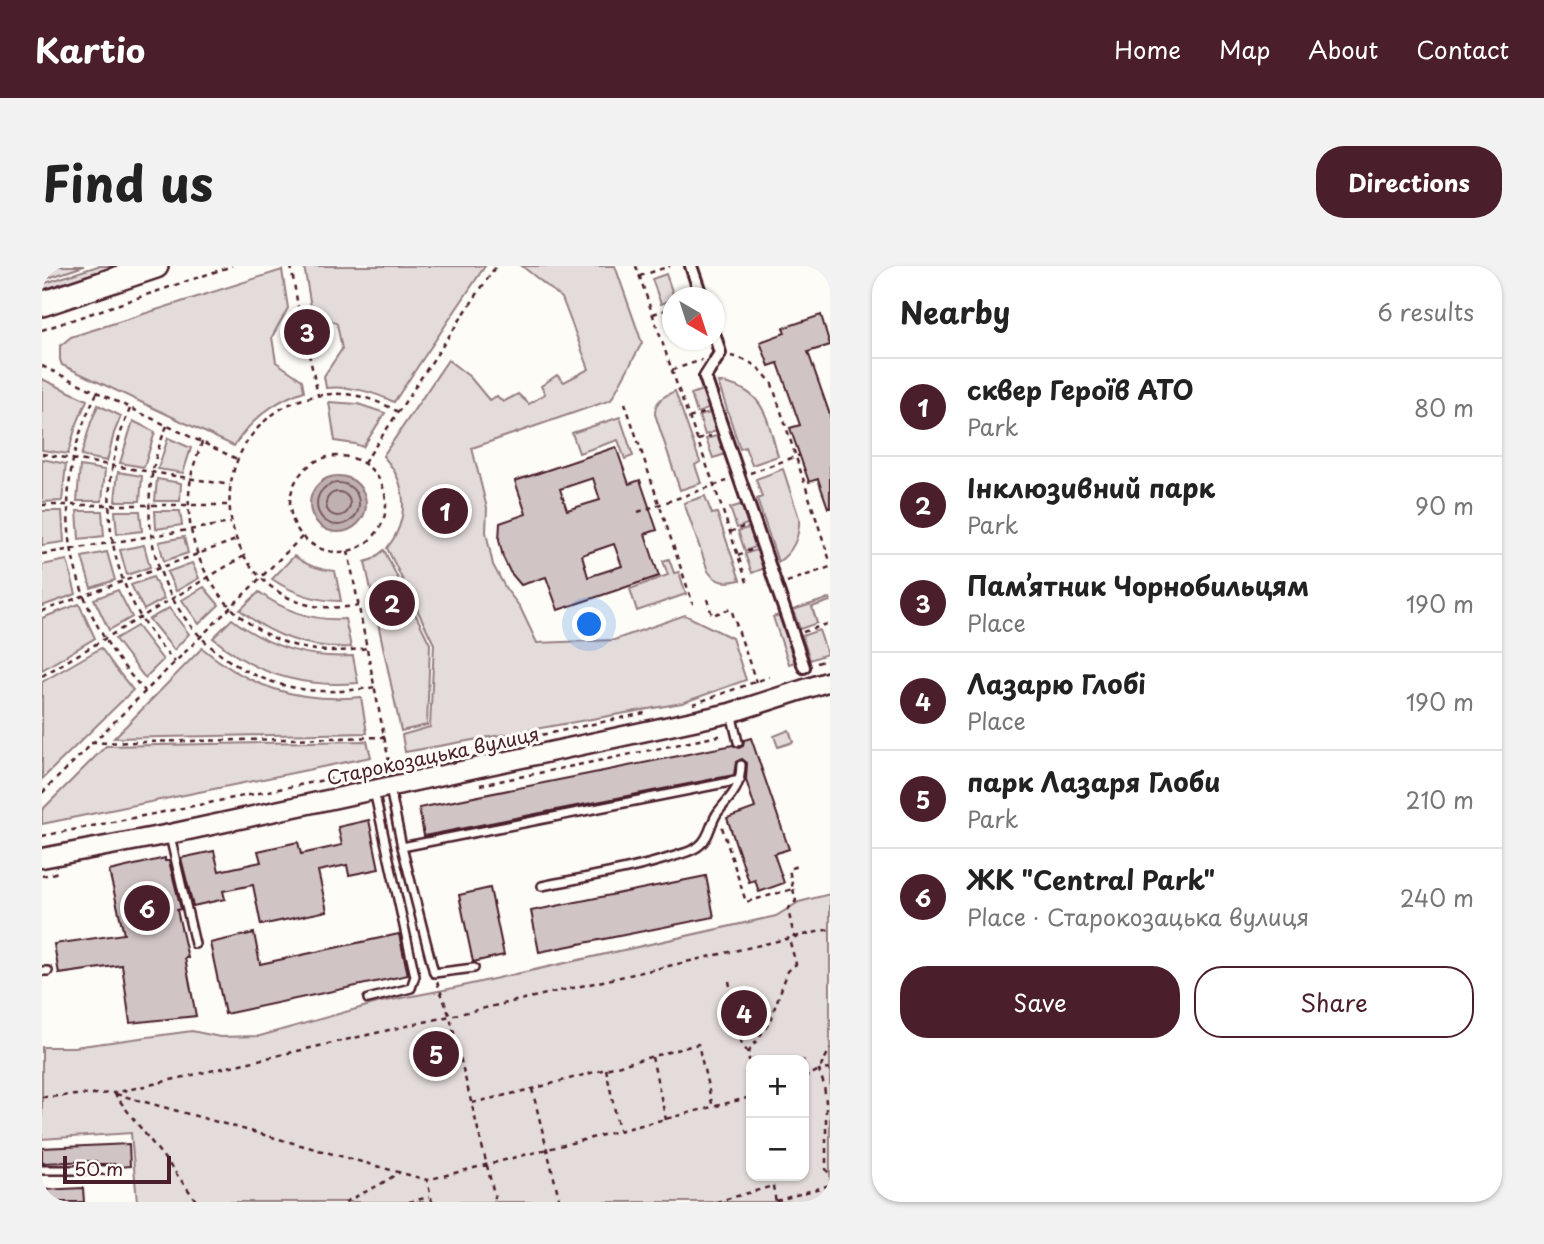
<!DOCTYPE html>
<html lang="en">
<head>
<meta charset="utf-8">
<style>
	:root { --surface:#fff; --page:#f2f2f2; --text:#222; --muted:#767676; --line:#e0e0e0; --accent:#4a1f2b }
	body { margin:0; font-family:"Playpen Sans",sans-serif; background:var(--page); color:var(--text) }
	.controls { position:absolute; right:21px; bottom:21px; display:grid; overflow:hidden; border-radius:14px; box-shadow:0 2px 5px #0004 }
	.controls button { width:63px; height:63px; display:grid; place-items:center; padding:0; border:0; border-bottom:2px solid var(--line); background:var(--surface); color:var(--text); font:35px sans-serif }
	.compass { position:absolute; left:620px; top:21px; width:63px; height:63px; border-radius:50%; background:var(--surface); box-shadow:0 2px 5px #0004; rotate:141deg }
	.scale { position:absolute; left:21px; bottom:18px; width:108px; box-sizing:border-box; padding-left:7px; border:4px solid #4a1f2b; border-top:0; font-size:19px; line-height:24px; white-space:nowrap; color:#4a1f2b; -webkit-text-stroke:5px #fdfcf7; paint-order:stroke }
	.you { position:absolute; left:548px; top:359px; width:24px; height:24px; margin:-18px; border:5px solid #fff; border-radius:50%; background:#1a73e8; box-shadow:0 0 0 10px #1a73e833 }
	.badge { display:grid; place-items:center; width:46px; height:46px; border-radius:50%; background:var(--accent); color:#fff; font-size:23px; font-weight:700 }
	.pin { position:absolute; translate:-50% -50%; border:4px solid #fff; box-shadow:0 2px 7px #0006 }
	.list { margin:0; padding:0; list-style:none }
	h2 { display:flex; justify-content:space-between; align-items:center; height:91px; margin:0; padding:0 28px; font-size:30px }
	h2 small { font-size:23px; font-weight:400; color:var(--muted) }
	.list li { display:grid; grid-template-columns:46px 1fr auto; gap:21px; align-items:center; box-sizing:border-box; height:98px; padding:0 28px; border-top:2px solid var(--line) }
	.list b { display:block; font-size:26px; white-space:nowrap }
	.list p { margin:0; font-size:23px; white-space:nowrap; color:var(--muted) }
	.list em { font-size:23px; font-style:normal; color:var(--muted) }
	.actions { display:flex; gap:14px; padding:21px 28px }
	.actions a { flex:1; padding:16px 0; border:2px solid var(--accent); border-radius:28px; text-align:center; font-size:24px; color:var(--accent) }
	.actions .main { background:var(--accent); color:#fff }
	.map { position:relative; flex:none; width:788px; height:936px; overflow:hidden; border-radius:28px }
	header { display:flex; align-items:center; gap:42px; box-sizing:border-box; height:98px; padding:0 35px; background:var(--accent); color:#fff }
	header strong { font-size:33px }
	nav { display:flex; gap:38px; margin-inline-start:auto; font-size:24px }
	.intro { display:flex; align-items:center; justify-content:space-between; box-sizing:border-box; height:168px; padding:0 42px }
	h1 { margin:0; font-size:49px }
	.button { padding:18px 32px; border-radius:28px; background:var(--accent); color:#fff; font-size:24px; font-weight:700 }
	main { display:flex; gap:42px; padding:0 42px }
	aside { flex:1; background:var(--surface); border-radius:28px; box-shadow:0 2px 5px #0004 }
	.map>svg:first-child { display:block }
</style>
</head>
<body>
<header>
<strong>Kartio</strong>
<nav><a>Home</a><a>Map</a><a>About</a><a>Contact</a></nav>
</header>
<div class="intro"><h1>Find us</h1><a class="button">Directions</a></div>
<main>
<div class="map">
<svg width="788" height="936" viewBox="0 0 788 936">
	<rect width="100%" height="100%" fill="#fdfcf7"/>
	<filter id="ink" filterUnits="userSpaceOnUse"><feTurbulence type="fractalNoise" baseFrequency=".0143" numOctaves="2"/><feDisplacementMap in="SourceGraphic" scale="14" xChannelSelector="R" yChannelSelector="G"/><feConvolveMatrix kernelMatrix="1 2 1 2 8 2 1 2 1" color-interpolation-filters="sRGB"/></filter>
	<g filter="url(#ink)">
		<path fill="#e3dcda" stroke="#967e82" stroke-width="2" fill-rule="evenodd" d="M0 0H42L0 14Z
			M56 0H73L0 24V18Z
			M262 0H443L352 136C329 125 309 120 284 122L282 110 300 83 295 58 269 41Z
			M480 0H573L600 77 569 134 430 182 445 242 444 266 451 299 464 323 478 341 495 377 572 374 643 349 690 372 704 414 640 437 363 486 360 469 388 461 392 378 345 282C368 253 366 217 341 190L406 94 428 111 447 134 455 130 461 136 476 128 487 138 503 128 499 120 515 109 522 116 547 103 520 32Z
			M240 4 246 42 230 71 234 96 260 114 262 125C232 135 209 154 192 180L20 99 18 94V80L29 71Z
			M624 8 632 31 630 34 619 38 610 13Z
			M0 113 45 134 34 160 26 188 0 184Z
			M676 116C724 123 724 151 736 190L710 199 703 181 698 183Z
			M663 123 669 142 655 147 649 128Z
			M633 125 658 196 653 199 659 217 638 224 613 148C613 134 622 130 633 125Z
			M287 136 316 138 343 147 321 181 313 178 293 175Z
			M56 139 79 150 72 167 65 195 39 190 49 156Z
			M671 146 677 164 663 169 657 150Z
			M578 151 591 190 583 193 576 174 537 187 530 167Z
			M91 155 113 166 102 201 78 197Z
			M678 169 684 188 671 192 664 173Z
			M126 172 149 182 141 207 116 203Z
			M0 193 24 198 20 235 0 236Z
			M38 200 63 204 60 235H35Z
			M741 203 757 252C758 270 751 286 736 296L715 233 720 231 714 213Z
			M76 206 100 210 98 235H73Z
			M115 213 139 217 138 235H113Z
			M663 230 670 248 675 247 698 314C684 317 675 318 666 305L642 237Z
			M701 238 708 257 695 262 688 242Z
			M0 245H20L22 276 0 279Z
			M35 245H60L62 270 37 273Z
			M73 245H98L100 265 75 268Z
			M113 245H138L140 259 114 263Z
			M709 261 716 280 703 285 696 265Z
			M142 271 146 287 122 295 117 276Z
			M102 279 108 301 85 309 78 284Z
			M717 283 723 302 710 307 703 288Z
			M342 284 388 378 385 459 359 465 323 296 331 293Z
			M65 286 73 314 49 322 40 291Z
			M252 290C265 300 278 304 293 305L299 335C273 335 252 328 230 313Z
			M627 293 632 307 637 306 644 328 595 345 588 323 626 309 621 295Z
			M25 294 34 328 0 340V299Z
			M150 297 157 312 134 325 125 306Z
			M111 311 122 333 102 344 89 319Z
			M162 321 177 339 157 358 140 334Z
			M76 324 90 351 67 364 52 333Z
			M217 326C242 345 271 355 303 353L309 381C267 383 231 371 198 344Z
			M788 332V335L770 341 775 357 758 363 751 344Z
			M37 338 53 372 0 404V352Z
			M127 342 147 368 132 384 107 353Z
			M737 349 753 396 747 398 731 351Z
			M190 353C226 381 265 393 311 390L316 417C262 422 212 408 171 372Z
			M95 360 121 394 103 412 73 373Z
			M777 364 785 388 768 394 760 370Z
			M59 382 74 403 91 424 0 513V416Z
			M160 382C208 422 258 437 319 431L325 467 72 472Z
			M747 464 751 476 736 481 732 470Z
			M325 475 329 491 0 558V544L64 480Z
			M788 628V936H95L89 867 0 873V781H32L150 765 178 771 218 770 339 736 407 723 734 650 757 636ZM709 794H762V910H709Z"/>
		<path fill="#c0b1b1" stroke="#91777b" stroke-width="2" d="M268 238a28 28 0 1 1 56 0a28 28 0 1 1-56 0Z"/>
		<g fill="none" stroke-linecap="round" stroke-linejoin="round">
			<path stroke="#795961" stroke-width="2" d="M275 238a21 21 0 1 1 42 0a21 21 0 1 1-42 0Z
				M284 238a12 12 0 1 1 24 0a12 12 0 1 1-24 0Z"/>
		</g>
		<path fill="#d0c5c4" stroke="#4a1f2b" stroke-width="2" fill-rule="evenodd" d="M779 49 788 79 766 86 788 149V242H786L776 213 767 216 748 162 758 159 736 97 727 100 718 76 743 67 741 62Z
			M574 181 587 218 598 214 615 264 603 268 617 310 516 344 504 311 479 319 468 306 461 291 457 274 458 257 484 248 473 215ZM551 212 558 234 525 244 518 223ZM572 278 580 300 546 311 540 289Z
			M709 472 747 583 732 588 742 617 717 626 713 614 707 616 685 552 713 542 704 514 705 497 700 493 694 496 692 509 382 570 377 542 691 479 697 482 701 480 702 474Z
			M327 554 337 603 307 609 305 599 276 605 285 645 219 659 211 619 181 625 183 633 151 640 139 592 172 585 177 605 219 596 216 585 256 576 259 588 300 579 296 561Z
			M123 592V595H127L139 643 135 644 146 692H143L154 750 88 757 80 699 17 708 12 678 82 668 67 605Z
			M664 610 672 651 497 686 489 645Z
			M448 622 462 689 431 696 417 629Z
			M212 667 218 698 357 668 366 709 183 748 168 677Z
			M87 878 88 900 77 901 72 898H54V895L0 897V882Z
			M41 922 42 936H0V924Z"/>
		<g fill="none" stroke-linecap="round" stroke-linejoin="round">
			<defs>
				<path id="service" d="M689 447 696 476
					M348 522 360 581 392 707 432 702
					M128 570 153 678
					M360 581 698 514
					M500 620C544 611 590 604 633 590 641 587 652 585 658 579 668 571 668 557 676 546 690 528 698 524 699 499
					M0 705H6
					M326 733 369 722 373 710 332 525
					M0 904H72"/>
				<path id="pedestrian" d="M649 0 660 32
					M673 70 678 87 663 111 762 401"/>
				<path id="tertiary" d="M0 592 128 568 688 447 788 415"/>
				<path id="primary" d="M0 38 114 0"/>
			</defs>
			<use href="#service" stroke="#4a1f2b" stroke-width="12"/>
			<use href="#pedestrian" stroke="#4a1f2b" stroke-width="16"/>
			<use href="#tertiary" stroke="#4a1f2b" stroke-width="23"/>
			<use href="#primary" stroke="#4a1f2b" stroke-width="28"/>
			<path stroke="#4a1f2b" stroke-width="2.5" stroke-dasharray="5 5" stroke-linecap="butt" d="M249 0 257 46
				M594 0 635 119 672 219 706 319
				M598 10 628 0
				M243 66a20 20 0 1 1 40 0a20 20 0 1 1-40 0Z
				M611 48 631 42
				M0 64 190 0
				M267 88 276 129
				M689 90C710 95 718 101 730 118L788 295
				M0 100 195 193
				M630 104 660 94
				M55 127C2 229 24 343 103 425
				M583 137 651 338
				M88 143C49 231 66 326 133 396
				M647 152 664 146
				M125 160C75 271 135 402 259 423 284 427 309 425 333 421
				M656 174 669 170
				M160 176C156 188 151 199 149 212 136 285 180 358 251 379 275 387 300 386 325 382
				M0 188 188 219
				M248 238a48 48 0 1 1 96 0a48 48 0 1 1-96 0Z
				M322 197 454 0
				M708 207 758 189
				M0 239H187
				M596 246 685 215
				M688 266 701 261
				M306 285 348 501
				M0 288 189 257
				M696 289 709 284
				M745 316 788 301
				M665 333 670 349 689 343 714 416
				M317 340C295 342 275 343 254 335 189 309 167 226 209 170 223 152 243 137 265 132 298 123 327 129 356 146
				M0 345 194 274
				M761 366 788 357
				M775 397 788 393
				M0 410 202 290
				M651 438 727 411
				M49 477 343 471
				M438 519 682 469
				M0 527 261 270
				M680 561 704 636 751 623 747 603 755 600
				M0 570 348 501 603 447
				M0 610 17 606
				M751 623 754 635 746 643 752 671
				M687 715 699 776 706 787 709 807
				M395 716 408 751 454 936
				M706 787 727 757 746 705 754 698 747 673
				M610 791 624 854
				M564 803 577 864
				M788 803 777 804 782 819 784 836V903L788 910
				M762 812 777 804 788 783
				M490 823 518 936
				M72 827C99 864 129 899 155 936
				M74 828 385 914
				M0 831 72 827 788 663
				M430 837 490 823 656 778 671 842
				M729 910 734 936
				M734 935 788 919
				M303 936 337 919 358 906
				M367 936 387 931
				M390 936 385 914 709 831
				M674 936 731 920"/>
			<use href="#service" stroke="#fdfcf7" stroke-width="7"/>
			<use href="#pedestrian" stroke="#fdfcf7" stroke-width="10"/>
			<use href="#tertiary" stroke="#fdfcf7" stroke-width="18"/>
			<use href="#primary" stroke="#fdfcf7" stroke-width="23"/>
			<path stroke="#4a1f2b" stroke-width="2" d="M0 4 13 0"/>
		</g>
	</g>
	<g text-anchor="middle" stroke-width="6" stroke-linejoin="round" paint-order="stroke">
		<g font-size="19" fill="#4a1f2b" stroke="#fdfcf7">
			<text transform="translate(391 490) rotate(-12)" y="7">Старокозацька вулиця</text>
		</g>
	</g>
</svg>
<div class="controls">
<button>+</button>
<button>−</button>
</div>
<svg class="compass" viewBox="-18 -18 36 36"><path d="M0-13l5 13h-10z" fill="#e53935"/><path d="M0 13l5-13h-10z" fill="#767676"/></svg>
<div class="scale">50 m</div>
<div class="you"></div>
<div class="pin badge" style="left:403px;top:245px">1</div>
<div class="pin badge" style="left:350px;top:337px">2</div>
<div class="pin badge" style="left:265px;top:66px">3</div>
<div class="pin badge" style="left:702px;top:747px">4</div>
<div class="pin badge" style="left:394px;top:788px">5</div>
<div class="pin badge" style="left:105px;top:642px">6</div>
</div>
<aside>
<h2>Nearby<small>6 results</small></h2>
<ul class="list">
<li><span class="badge">1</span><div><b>сквер Героїв АТО</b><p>Park</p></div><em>80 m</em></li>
<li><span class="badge">2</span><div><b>Інклюзивний парк</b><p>Park</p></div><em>90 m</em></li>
<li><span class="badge">3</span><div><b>Пам’ятник Чорнобильцям</b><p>Place</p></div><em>190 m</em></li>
<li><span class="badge">4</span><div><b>Лазарю Глобі</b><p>Place</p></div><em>190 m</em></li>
<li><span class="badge">5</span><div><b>парк Лазаря Глоби</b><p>Park</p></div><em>210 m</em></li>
<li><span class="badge">6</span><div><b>ЖК &quot;Central Park&quot;</b><p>Place · Старокозацька вулиця</p></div><em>240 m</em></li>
</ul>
<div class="actions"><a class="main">Save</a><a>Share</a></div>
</aside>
</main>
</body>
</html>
